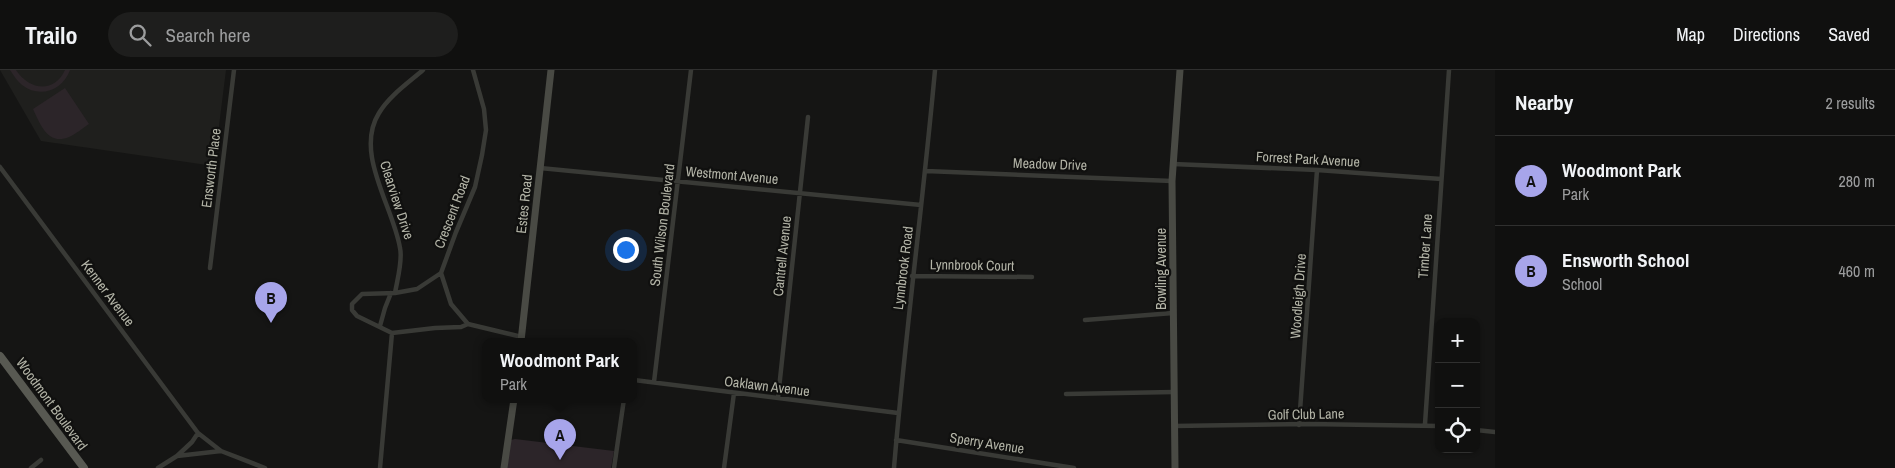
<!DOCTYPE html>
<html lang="en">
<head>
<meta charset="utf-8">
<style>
	:root { --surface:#10100f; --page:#1e1e1d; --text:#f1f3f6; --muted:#9c9d9e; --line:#30302f; --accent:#a7a5ea }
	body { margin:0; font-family:"Archivo Narrow",sans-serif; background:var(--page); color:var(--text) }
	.controls { position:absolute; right:15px; bottom:15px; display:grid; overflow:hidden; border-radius:10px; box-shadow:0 1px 4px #0004 }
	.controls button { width:45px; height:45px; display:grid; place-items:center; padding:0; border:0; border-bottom:1px solid var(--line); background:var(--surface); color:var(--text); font:25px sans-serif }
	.you { position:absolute; left:625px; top:179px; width:18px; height:18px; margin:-12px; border:4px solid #fff; border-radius:50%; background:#1a73e8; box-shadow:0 0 0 8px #1a73e833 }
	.badge { display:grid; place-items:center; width:32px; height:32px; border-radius:50%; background:var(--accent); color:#111; font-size:16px; font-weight:700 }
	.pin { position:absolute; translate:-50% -41px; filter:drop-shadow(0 1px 2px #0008) }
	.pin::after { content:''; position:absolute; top:26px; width:18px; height:15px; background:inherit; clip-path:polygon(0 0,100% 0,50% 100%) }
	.popup { position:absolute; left:482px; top:268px; width:155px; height:65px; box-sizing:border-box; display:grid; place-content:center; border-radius:10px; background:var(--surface); filter:drop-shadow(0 1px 4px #0005); font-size:16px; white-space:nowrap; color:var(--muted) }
	.popup b { font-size:19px; color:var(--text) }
	.popup::after { content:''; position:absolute; left:50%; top:100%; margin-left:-10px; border:10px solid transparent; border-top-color:var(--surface) }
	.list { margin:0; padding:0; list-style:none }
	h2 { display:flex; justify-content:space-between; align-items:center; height:65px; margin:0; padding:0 20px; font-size:21px }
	h2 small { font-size:16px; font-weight:400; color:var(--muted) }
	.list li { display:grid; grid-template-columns:32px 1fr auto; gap:15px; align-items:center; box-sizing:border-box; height:90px; padding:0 20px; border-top:1px solid var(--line) }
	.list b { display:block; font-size:19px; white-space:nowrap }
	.list p { margin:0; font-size:16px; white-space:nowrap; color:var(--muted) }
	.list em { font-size:16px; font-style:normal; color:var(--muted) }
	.icon { flex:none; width:28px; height:28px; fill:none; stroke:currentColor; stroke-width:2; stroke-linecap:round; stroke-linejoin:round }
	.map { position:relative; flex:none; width:1495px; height:398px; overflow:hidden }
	header { display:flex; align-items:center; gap:30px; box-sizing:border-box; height:70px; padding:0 25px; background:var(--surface); border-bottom:1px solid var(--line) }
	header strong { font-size:24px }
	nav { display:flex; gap:28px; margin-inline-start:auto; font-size:18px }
	.search { width:350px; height:45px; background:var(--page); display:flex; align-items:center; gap:12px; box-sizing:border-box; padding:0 18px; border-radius:28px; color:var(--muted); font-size:19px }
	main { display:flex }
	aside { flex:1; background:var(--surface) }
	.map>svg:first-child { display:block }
</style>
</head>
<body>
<header>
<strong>Trailo</strong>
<div class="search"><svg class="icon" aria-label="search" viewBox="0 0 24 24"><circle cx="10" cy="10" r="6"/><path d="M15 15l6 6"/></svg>Search here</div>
<nav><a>Map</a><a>Directions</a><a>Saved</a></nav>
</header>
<main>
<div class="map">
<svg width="1495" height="398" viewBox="0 0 1495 398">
	<rect width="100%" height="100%" fill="#151514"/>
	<path fill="#1f1f1d" d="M0 0H226L214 96 41 71Z"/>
	<path fill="#2c2529" d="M10 0H16C29 20 54 24 65 0H70C63 20 40 29 22 15 17 11 14 6 10 0Z
		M65 18 89 54C83 58 76 64 69 67 48 76 40 54 33 39Z
		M515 369 614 381 611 398H507L511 370Z"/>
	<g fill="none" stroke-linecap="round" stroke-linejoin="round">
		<path stroke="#393a36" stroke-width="4.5" d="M473 0 484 39 486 60 482 85 475 117 456 162 441 203 451 234 468 254 522 267
			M1173 94 1317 100 1441 109
			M0 97 198 363 221 381
			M540 98 921 135
			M926 101 1172 111
			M210 198 234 0
			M912 206 1032 207
			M395 223C397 211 403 190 400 178 393 136 354 83 379 43 389 26 408 13 423 0
			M1085 250 1173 243
			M380 256 385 238 391 223
			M392 263 357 246 352 240V234L362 224 395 223 417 219 441 203
			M392 263 435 258 461 257 468 254
			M634 310 898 343
			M654 312 691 0
			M1066 324 1174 322
			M778 328 808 47
			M1425 354 1449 0
			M1299 355 1317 100
			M1174 356 1308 354 1439 356
			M1476 360 1495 362
			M896 370 1074 398
			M177 386 192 372 198 363
			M31 398 41 390
			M158 398 177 386 221 381 265 398
			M380 398 392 263
			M614 398 624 329
			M724 398 734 323
			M894 398C905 265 923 133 935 0"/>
		<path stroke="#494a44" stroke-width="7" d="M521 271 551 0
			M504 398 514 329
			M1175 398 1172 111 1180 0"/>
		<path stroke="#585952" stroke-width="8" d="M0 286 84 398"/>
	</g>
	<g text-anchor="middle" stroke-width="4.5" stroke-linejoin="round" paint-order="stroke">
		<g font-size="14" fill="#b3b4a7" stroke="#10100f">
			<text transform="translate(1308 89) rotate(3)" y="5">Forrest Park Avenue</text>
			<text transform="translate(1050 94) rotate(2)" y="5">Meadow Drive</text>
			<text transform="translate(211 98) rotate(-83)" y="5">Ensworth Place</text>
			<text transform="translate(732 105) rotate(5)" y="5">Westmont Avenue</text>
			<text transform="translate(397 130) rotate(72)" y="5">Clearview Drive</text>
			<text transform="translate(524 134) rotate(-84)" y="5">Estes Road</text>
			<text transform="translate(452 142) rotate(-69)" y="5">Crescent Road</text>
			<text transform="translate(662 155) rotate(-83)" y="5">South Wilson Boulevard</text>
			<text transform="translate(1425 176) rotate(-86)" y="5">Timber Lane</text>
			<text transform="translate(782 186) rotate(-84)" y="5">Cantrell Avenue</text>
			<text transform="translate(972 195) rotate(1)" y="5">Lynnbrook Court</text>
			<text transform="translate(903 198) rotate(-83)" y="5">Lynnbrook Road</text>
			<text transform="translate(1161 199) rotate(-90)" y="5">Bowling Avenue</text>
			<text transform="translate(108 223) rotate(53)" y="5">Kenner Avenue</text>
			<text transform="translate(1298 226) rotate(-86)" y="5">Woodleigh Drive</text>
			<text transform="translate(767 316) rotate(7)" y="5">Oaklawn Avenue</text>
			<text transform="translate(52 334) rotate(54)" y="5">Woodmont Boulevard</text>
			<text transform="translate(1306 344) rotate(-1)" y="5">Golf Club Lane</text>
			<text transform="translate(987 373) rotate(9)" y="5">Sperry Avenue</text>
		</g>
	</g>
</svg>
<div class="controls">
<button>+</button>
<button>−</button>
<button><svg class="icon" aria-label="locate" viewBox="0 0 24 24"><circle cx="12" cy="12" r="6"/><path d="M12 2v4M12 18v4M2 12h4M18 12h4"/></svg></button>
</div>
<div class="you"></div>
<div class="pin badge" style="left:560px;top:390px">A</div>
<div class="popup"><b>Woodmont Park</b>Park</div>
<div class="pin badge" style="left:271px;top:253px">B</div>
</div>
<aside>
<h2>Nearby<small>2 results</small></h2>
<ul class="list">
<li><span class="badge">A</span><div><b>Woodmont Park</b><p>Park</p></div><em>280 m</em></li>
<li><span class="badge">B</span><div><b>Ensworth School</b><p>School</p></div><em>460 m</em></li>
</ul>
</aside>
</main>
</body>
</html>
